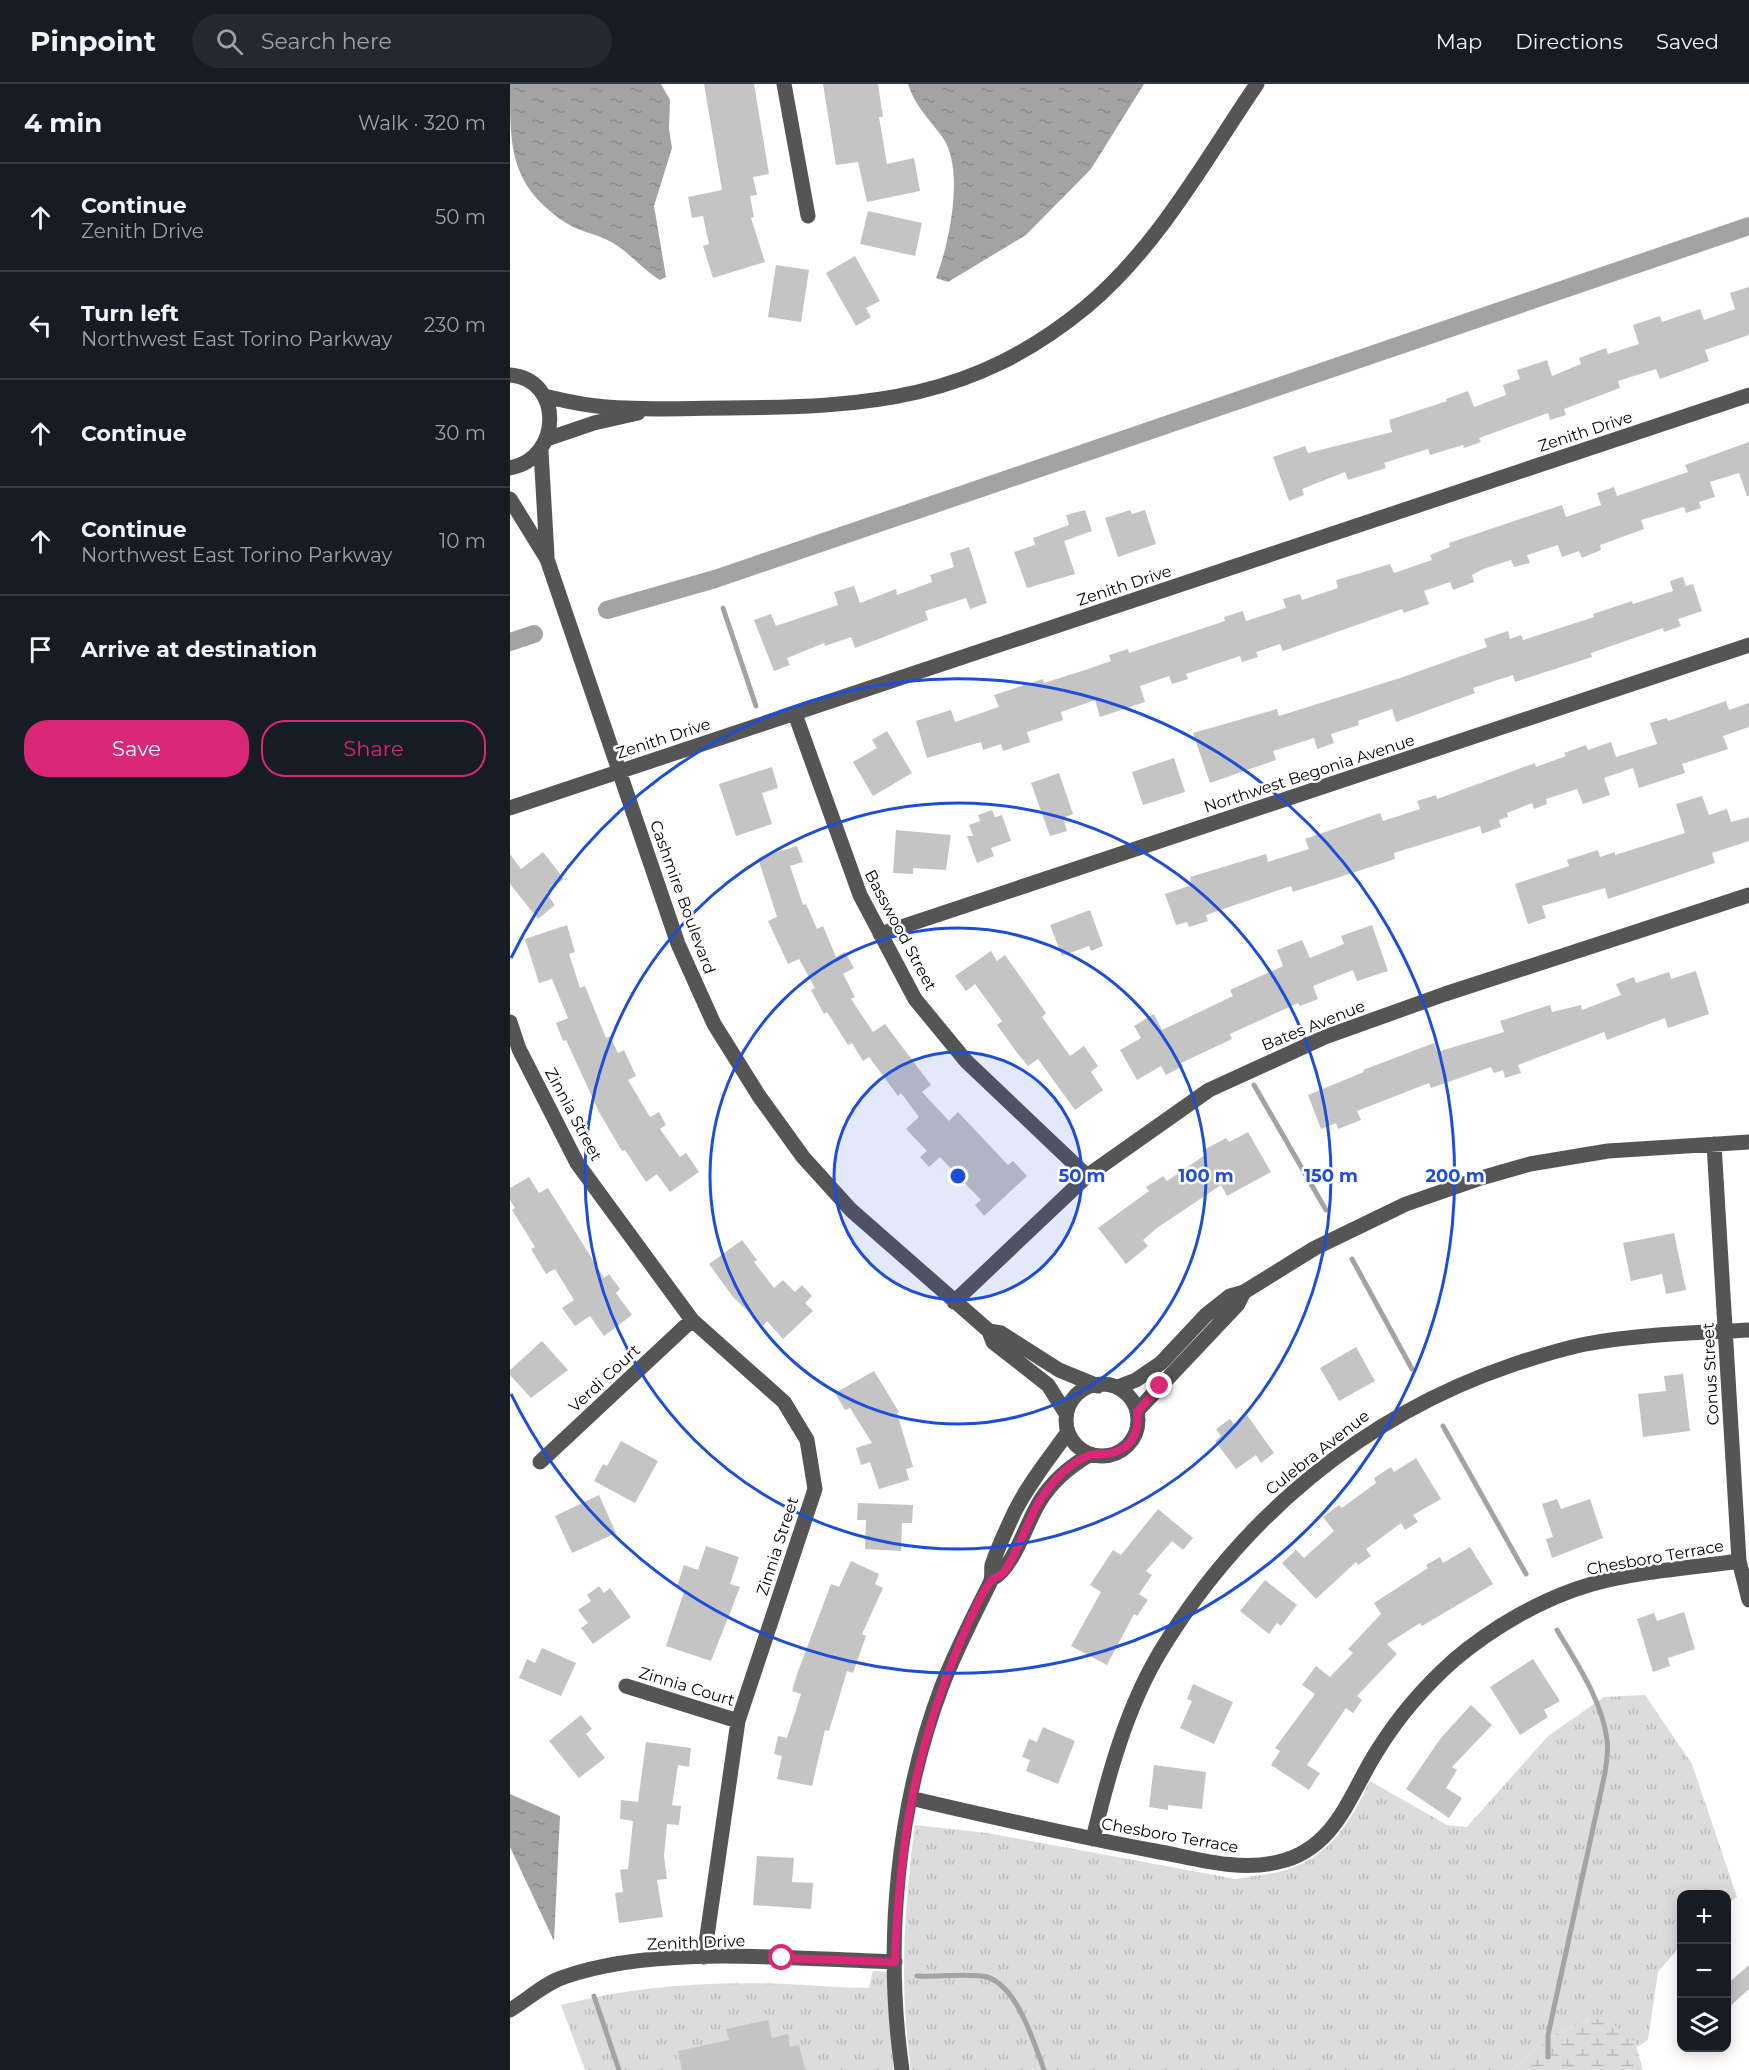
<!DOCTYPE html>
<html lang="en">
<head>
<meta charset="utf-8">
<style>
	:root { --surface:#171b24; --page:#242831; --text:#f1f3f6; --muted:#9ea1a6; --line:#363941; --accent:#db2777 }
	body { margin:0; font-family:Montserrat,sans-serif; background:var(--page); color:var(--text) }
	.controls { position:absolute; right:18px; bottom:18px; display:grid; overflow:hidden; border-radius:12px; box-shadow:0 3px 15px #0003 }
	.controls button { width:54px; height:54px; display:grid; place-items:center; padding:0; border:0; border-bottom:2px solid var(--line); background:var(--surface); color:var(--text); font:30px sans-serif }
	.stop { position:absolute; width:18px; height:18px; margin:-14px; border:4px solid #db2777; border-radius:50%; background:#fff }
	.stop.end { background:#db2777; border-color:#fff; box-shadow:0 2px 6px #0008 }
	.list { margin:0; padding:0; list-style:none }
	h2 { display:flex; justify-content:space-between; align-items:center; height:78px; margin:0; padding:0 24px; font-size:26px }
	h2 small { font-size:20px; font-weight:400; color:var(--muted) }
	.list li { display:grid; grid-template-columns:39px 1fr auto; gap:18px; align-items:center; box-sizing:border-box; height:108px; padding:0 24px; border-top:2px solid var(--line) }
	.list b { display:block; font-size:22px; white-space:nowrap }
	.list p { margin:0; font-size:20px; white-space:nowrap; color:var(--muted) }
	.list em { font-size:20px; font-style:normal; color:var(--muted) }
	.actions { display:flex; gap:12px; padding:18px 24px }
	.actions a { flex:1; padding:14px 0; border:2px solid var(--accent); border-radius:24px; text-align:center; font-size:21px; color:var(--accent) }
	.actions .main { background:var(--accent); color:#fff }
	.icon { flex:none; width:33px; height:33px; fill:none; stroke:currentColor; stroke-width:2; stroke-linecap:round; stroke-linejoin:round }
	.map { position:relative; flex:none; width:1239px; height:1986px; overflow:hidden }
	header { display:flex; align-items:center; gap:36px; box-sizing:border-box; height:84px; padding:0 30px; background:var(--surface); border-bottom:2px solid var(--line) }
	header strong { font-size:28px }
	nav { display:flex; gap:33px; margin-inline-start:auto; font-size:21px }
	.search { width:420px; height:54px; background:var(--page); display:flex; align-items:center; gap:15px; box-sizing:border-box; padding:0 21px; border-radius:33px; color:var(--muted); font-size:22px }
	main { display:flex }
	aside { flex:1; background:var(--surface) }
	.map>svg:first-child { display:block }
</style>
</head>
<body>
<header>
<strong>Pinpoint</strong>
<div class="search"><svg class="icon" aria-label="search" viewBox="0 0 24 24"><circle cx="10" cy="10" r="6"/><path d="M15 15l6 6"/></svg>Search here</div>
<nav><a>Map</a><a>Directions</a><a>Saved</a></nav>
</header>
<main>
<aside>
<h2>4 min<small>Walk · 320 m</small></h2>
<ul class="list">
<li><svg class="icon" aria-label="ahead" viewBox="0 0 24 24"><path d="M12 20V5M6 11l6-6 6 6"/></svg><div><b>Continue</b><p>Zenith Drive</p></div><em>50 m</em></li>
<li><svg class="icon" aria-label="left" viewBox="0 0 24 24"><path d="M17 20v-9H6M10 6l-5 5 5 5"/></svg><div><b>Turn left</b><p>Northwest East Torino Parkway</p></div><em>230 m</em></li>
<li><svg class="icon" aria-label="ahead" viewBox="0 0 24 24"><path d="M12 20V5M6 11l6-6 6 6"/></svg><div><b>Continue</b></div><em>30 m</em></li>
<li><svg class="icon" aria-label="ahead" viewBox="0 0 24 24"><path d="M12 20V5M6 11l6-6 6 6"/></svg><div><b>Continue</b><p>Northwest East Torino Parkway</p></div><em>10 m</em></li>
<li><svg class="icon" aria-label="arrive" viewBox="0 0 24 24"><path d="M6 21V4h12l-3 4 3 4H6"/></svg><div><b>Arrive at destination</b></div></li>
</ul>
<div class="actions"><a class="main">Save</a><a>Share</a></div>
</aside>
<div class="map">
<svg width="1239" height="1986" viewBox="0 0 1239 1986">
	<defs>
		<pattern id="grass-tufts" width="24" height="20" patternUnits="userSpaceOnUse" patternTransform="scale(1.5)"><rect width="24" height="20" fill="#dcdcdc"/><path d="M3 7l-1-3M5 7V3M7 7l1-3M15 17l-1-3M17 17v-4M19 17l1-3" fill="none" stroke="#bbb"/></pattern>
		<pattern id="wetland-marsh" width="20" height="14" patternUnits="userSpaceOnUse" patternTransform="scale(1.5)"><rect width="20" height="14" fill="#dcdcdc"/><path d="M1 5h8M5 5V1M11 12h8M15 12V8" fill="none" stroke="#bbb"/></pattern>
		<pattern id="water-ripples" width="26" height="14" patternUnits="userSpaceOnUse" patternTransform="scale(1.5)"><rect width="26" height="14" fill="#a3a3a3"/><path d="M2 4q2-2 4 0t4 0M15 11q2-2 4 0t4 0" fill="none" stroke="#8b8b8b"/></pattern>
	</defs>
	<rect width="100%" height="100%" fill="#fff"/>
	<path fill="url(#grass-tufts)" d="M1135 1611 1182 1680 1227 1813 1217 1820 1216 1810H1172L1171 1861 1148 1888 1138 1956 1127 1963 1125 1958 1081 1935 1042 1952 1002 1986H401C389 1905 394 1822 405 1741L477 1749 726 1795C741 1792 757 1791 772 1787 819 1775 840 1738 860 1697L937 1741 957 1743 1038 1652 1094 1613Z
		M363 1887 377 1888 384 1986H75L51 1921C123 1902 201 1897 276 1900 303 1901 331 1904 359 1904Z"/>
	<path fill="url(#wetland-marsh)" d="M1081 1935 1098 1936 1125 1958 1133 1986H1002L1042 1952Z"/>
	<path fill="url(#water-ripples)" d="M0 0H151L160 16 159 45 162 64 144 122 156 193 150 196C133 186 120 169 103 159 88 150 70 148 56 139 0 101 0 66 0 0Z
		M398 0H634L581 85 516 151 438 198 426 194C439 161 455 86 433 54 419 34 406 24 398 0Z
		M0 1710 50 1732 44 1857 0 1763Z"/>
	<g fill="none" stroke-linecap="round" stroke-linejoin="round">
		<path stroke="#a3a3a3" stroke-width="5" d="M213 524 246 622
			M744 1001 816 1126
			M842 1175 902 1285
			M933 1342 1016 1490
			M407 1892C424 1893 463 1889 477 1893 508 1903 524 1959 534 1986
			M84 1912 109 1986
			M1038 1973V1951L1095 1689C1096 1679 1099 1666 1097 1656 1092 1616 1067 1580 1047 1546"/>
		<path stroke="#a3a3a3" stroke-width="18" d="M97 526 205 495 1239 142
			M0 558 24 550"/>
	</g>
	<path fill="#c4c4c4" d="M194 0H244L259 90 243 93 247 111 240 112 244 133 241 134 255 178 203 194 193 162 199 160 193 132 182 134 178 113 212 106Z
		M313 0H368L373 33H369L377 80 404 74 410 107 357 118 348 78 326 81Z
		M358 127 412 139 405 172 350 160Z
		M345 172 370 217 356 224 361 233 346 242 316 189Z
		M266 181 299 186 291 238 258 233Z
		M1239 203V251L1195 266 1199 277 1150 295 1146 285 1108 297 1110 304 1054 325 1056 331 1040 336 1038 329 969 354 971 358 954 364 953 361 920 371 918 365 874 379 876 384 838 396 835 388 792 405 794 411 779 417 763 373 795 362 798 369 882 348 879 336 937 317 936 315 958 307 964 323 996 311 993 301 1010 295 1007 286 1037 276 1042 292 1071 280 1069 274 1096 264 1098 270 1129 260 1123 241 1150 232 1152 238 1190 225 1194 236 1225 225 1220 209Z
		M1239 358V412H1237L1229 389 1200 398 1205 413 1189 418 1191 424 1176 429 1174 423 1131 436 1134 445 1090 461 1091 466 1072 474 1069 467 1052 473 1048 461 1017 471 1020 479 1004 483 1001 476 973 485 962 491 964 498 943 506 940 498 914 507 919 520 894 529 892 525 773 567 770 560 746 568 748 573 732 578 730 572 676 590 678 595 662 600 659 592 630 602 635 618 590 633 585 616 551 628 553 636 517 648 520 658 493 667 491 660 473 666 471 658 417 674 406 637 441 626 445 638 489 623 484 611 533 595 534 599 575 586 601 577 599 571 618 565 619 569 715 537 714 533 733 527 736 537 776 524 773 515 790 510 792 516 828 504 826 496 847 490 880 480 884 489 922 476 920 471 940 463 939 459 1052 421 1056 433 1091 421 1087 409 1104 403 1107 412 1178 388 1175 381Z
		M575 426 582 447 554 457 565 490 517 504 504 468 525 461 523 454 559 441 556 431Z
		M620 426 622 430 635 426 646 460 608 473 595 434Z
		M459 463 477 519 460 525 456 514 415 527 418 536 345 564 341 553 315 562 314 559 277 574 280 581 264 587 244 536 261 530 266 542 328 521 324 508 344 502 350 519 386 505 387 511 422 498 420 491 444 483 440 469Z
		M1173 493 1176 502 1183 500 1192 527 1168 535 1171 542 1154 548 1153 544 1081 569 1082 573 1005 598 1003 591 963 604 965 609 886 638 882 625 848 637 849 641 821 650 824 659 807 665 804 654 763 667 766 676 700 699 683 649 767 625 769 632 890 594 977 563 974 555 998 547 1000 555 1011 551 1013 556 1084 533 1083 530 1122 517 1123 520 1163 507 1160 497Z
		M1216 617 1219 626 1239 619V643L1213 652 1218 665 1172 680 1175 689 1129 704 1123 684 1094 694 1100 711 1073 720 1067 705 1036 715 1037 720 1024 725 1022 719 997 729 998 733 989 736 991 743 972 750 970 742 884 769 885 775 839 790 783 808 781 802 710 826 696 831 698 837 679 843 677 838 666 841 655 810 682 801 680 793 756 770 758 778 799 765 795 755 870 729 873 737 910 725 907 717 926 711 927 715 1025 679 1026 683 1056 672 1054 669 1076 661 1078 666 1101 658 1106 673 1147 660 1140 639 1157 634 1158 637Z
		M377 647 402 689 363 712 343 678 367 664 362 656Z
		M664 674 675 708 633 721 622 688Z
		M262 683 268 704 252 709 262 740 226 752 209 700Z
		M549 689 563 730 553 734 557 747 540 752 521 699Z
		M1192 712 1199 731 1217 725 1221 738 1239 733V757L1202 769 1205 779 1098 815 1095 804 1032 822 1036 834 1018 840 1005 800 1059 782 1057 776 1088 766 1090 773 1105 768V771L1175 749 1166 720Z
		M482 726 485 733 492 731 501 757 481 764 484 772 467 779 457 752H463L459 741 470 737 468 731Z
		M386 746 441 751 436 786 403 784V790L383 789Z
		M287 762 293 778 280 782 293 821 296 820 307 845 313 842 326 873 335 868 344 884 333 890 345 913 341 915 363 948 375 940 421 1001 412 1008 439 1037 448 1028 498 1081 503 1077 517 1092 474 1132 465 1121 471 1116 430 1073 419 1083 410 1073 417 1067 396 1045 409 1033 391 1009 388 1012 359 973 353 977 342 959 338 961 317 928 314 930 301 906 305 904 289 875 278 880 258 837 267 833 248 774Z
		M33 768 54 795 36 809 45 821 28 835 0 800V770L11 785Z
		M580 826 593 862 581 867 579 862 552 872 540 841Z
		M57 841 65 868 59 870 70 904 75 902 96 954 100 952 108 969 114 966 126 992 118 996 140 1033 149 1028 156 1041 150 1045 170 1073 176 1069 189 1088 160 1108 147 1090 136 1098 115 1066 112 1067 89 1028 56 956 53 957 46 939 58 934 42 895 29 899 15 855Z
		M862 841 878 887 847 897 843 886 803 902 808 915 790 922 788 919 720 950 722 955 671 979 673 982 656 991 651 982 627 996 610 966 631 954 624 942 644 930 652 946 723 912 720 906 773 882 767 866 792 856 800 874 834 860 831 852Z
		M481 867 487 877 495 871 536 929 532 933 560 972 574 962 588 982 581 988 593 1006 565 1026 528 975 518 982 508 970 487 941 492 937 465 900 456 907 445 892Z
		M1186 887 1199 930 1158 944 1155 934 1097 956 1094 948 1008 981 1011 989 995 994 993 986 984 989 981 983 921 1004 919 999 847 1027 851 1036 828 1045 826 1039 811 1045 798 1011 854 988 853 986 924 959 927 968 994 948 990 937 1040 921 1042 928 1071 921 1072 926 1111 911 1106 900 1124 893 1126 899 1159 888 1161 895Z
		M738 1048 761 1088 717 1112 711 1101 647 1144 633 1156 638 1162 616 1180 588 1144 639 1107 636 1103 653 1092 657 1097 695 1071 692 1067 716 1054 719 1058Z
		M19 1093 29 1109 38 1104 94 1194 99 1190 110 1205 106 1209 122 1231 94 1252 80 1232 65 1242 52 1224 64 1216 45 1185 36 1190 21 1165 25 1163 2 1126 5 1124 0 1116V1104Z
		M1164 1149 1176 1206 1156 1210 1152 1190 1121 1197 1113 1159Z
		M232 1156 247 1176 244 1178 264 1204 273 1196 285 1208 292 1201 302 1212 295 1219 303 1227 273 1255 257 1237 253 1242 223 1213 199 1180Z
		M32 1257 58 1286 21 1314 0 1291V1286Z
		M846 1263 865 1297 829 1317 810 1284Z
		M364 1287 389 1328 387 1329 403 1383 396 1385 399 1396 369 1405 360 1378 351 1381 346 1364 362 1359 340 1324 335 1326 325 1309Z
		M1173 1290 1180 1347 1133 1353 1128 1310 1156 1307 1154 1292Z
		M737 1331 764 1369 751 1379 746 1371 726 1385 705 1357 711 1352 706 1345 720 1335 724 1340Z
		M111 1357 148 1377 125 1419 84 1397 93 1380 97 1382Z
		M906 1374 931 1415 903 1431 908 1438 895 1446 891 1439 856 1465 861 1472 848 1481 846 1478 806 1515 772 1479 786 1466 794 1474 824 1447 813 1433 829 1421 832 1424 866 1399 864 1394 881 1383 884 1388Z
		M89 1411 106 1449 62 1469 45 1432Z
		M1047 1415 1051 1425 1080 1415 1093 1454 1042 1474 1036 1455 1043 1453 1032 1420Z
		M348 1419 403 1421 402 1439H392L391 1467 355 1465 356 1436H347Z
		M648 1425 683 1454 673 1466 662 1457 636 1487 642 1491 629 1510 638 1516 627 1532 624 1530 597 1581 561 1562 591 1508 580 1501 603 1466 611 1471Z
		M196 1462 229 1473 220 1500 230 1503 201 1577 156 1562 175 1505 167 1502 174 1481 188 1486Z
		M960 1463 983 1500 912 1542 910 1539 877 1560 887 1570 847 1612 852 1616 843 1629 836 1624 797 1681 810 1689 799 1706 761 1681 770 1667 765 1664 805 1610 792 1601 806 1582 820 1593 843 1569 838 1565 871 1530 864 1519 918 1484 916 1481 930 1473 933 1479Z
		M341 1477 369 1490 365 1500 373 1504 352 1550 356 1552 343 1589 337 1587 319 1647 315 1646 302 1702 267 1695 272 1672 264 1670 268 1652 277 1654 291 1610 282 1607 287 1590 321 1500 329 1503Z
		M755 1496 787 1521 771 1542 767 1539 759 1550 730 1527Z
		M89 1502 94 1509 100 1504 121 1533 83 1560 71 1544 78 1539 68 1526 81 1517 77 1511Z
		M1174 1528 1185 1565 1158 1574 1160 1582 1143 1588 1127 1535 1144 1529 1147 1537Z
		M32 1564 66 1579 51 1612 9 1594 17 1575 25 1579Z
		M1023 1575 1050 1617 1034 1626 1038 1633 1010 1651 980 1603Z
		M683 1600 723 1618 704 1660 670 1644 682 1617 677 1615Z
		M961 1621 982 1641 942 1683 947 1686 936 1704 952 1714 939 1734 896 1705 930 1655Z
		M71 1631 82 1645 76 1650 95 1674 69 1694 39 1657Z
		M533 1643 565 1657 548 1700 516 1687 520 1676 512 1673 519 1655 527 1658Z
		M136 1658 181 1664 179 1683 168 1681 162 1721 171 1722 169 1741 157 1740 154 1772 157 1795 147 1796 153 1833 109 1839 105 1809 113 1808 110 1786 118 1785 123 1737 110 1735 111 1716 128 1718Z
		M644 1681 696 1688 692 1725 658 1721V1726L639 1723Z
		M247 1772 284 1774 282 1798 303 1799 301 1825 243 1821Z
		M1239 1881V1905L1216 1926V1901Z
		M258 1936 262 1954 278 1950 280 1963 289 1961 295 1986H172L168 1967 219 1956 216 1945Z"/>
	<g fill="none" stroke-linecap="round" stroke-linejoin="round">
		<path stroke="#555" stroke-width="15" d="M274 0 298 132
			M0 291C53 295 53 374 0 384
			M34 312C51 316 69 320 87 322 130 327 176 324 219 324 359 323 463 316 576 223 648 163 695 76 747 0
			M37 355 84 339 128 329
			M31 367 37 472
			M0 415 37 475 168 860 204 940 249 1012 293 1073 341 1126 479 1247 483 1258 538 1301 555 1328
			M285 630 350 811 405 915 456 977 577 1092
			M0 724 1239 311
			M370 850 1239 561
			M0 938 9 965 67 1079 182 1236 274 1318 297 1356 305 1405 228 1637 194 1873
			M1204 1060 1229 1477 1239 1516
			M444 1218 577 1092 699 1006 815 953 935 910 1239 811
			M479 1247 491 1249 549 1286 588 1302
			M556 1336a36 36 0 1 1 72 0a36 36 0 1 1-72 0Z
			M608 1303 626 1296 651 1279 696 1231 720 1212 734 1208 805 1164 896 1120 971 1094 1020 1080 1098 1067 1239 1058
			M627 1327 728 1220 734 1208
			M30 1378 182 1236
			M482 1495C504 1484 516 1439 530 1417 543 1396 560 1382 581 1370
			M116 1602 228 1637
			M400 1714C482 1733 563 1752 645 1767 685 1774 727 1788 768 1778 827 1765 840 1708 869 1664 889 1632 916 1601 944 1576 983 1543 1033 1514 1082 1500 1130 1487 1181 1484 1229 1477
			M583 1755C598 1692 616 1625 650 1568 731 1434 854 1331 1002 1281 1026 1273 1051 1265 1076 1260 1130 1250 1185 1249 1239 1246
			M0 1926C17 1916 35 1899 54 1893 147 1860 286 1875 385 1878
			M392 1986C374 1859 387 1721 432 1602 446 1566 463 1533 480 1499 483 1493 481 1487 482 1481 488 1463 497 1444 505 1427 519 1399 540 1373 558 1348"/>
	</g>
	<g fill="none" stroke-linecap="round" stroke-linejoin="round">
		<path stroke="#db2777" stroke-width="8" d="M272 1874 385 1878C389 1762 404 1669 449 1561 456 1545 471 1507 482 1496 485 1493 490 1492 493 1489 506 1474 518 1435 530 1416 542 1398 560 1378 580 1371 587 1369 595 1371 602 1369 622 1364 630 1347 627 1328L650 1302"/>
	</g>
	<circle cx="448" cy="1092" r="124" fill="#1d4ed8" fill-opacity=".12"/>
	<g fill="none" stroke="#1d4ed8" stroke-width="3">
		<circle cx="448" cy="1092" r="124"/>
		<circle cx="448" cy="1092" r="248"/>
		<circle cx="448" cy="1092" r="373"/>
		<path d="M1 874A497 497 0 1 1 1 1310"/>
	</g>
	<g text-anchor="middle" stroke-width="5" stroke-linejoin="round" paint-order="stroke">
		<g font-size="16" fill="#000" stroke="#fff">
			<text transform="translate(1075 347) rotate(-18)" y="6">Zenith Drive</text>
			<text transform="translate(614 501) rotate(-18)" y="6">Zenith Drive</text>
			<text transform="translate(153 654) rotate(-18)" y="6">Zenith Drive</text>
			<text transform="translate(799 689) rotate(-18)" y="6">Northwest Begonia Avenue</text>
			<text transform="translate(173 813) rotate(70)" y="6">Cashmire Boulevard</text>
			<text transform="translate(391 846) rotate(62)" y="6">Basswood Street</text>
			<text transform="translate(803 941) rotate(-22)" y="6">Bates Avenue</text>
			<text transform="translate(64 1030) rotate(62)" y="6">Zinnia Street</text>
			<text transform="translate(1200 1290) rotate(-93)" y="6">Conus Street</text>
			<text transform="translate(94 1294) rotate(-43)" y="6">Verdi Court</text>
			<text transform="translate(807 1368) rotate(-38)" y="6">Culebra Avenue</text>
			<text transform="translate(267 1462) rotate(-72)" y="6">Zinnia Street</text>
			<text transform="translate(1145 1473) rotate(-10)" y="6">Chesboro Terrace</text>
			<text transform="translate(177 1602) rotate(17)" y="6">Zinnia Court</text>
			<text transform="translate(660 1751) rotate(10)" y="6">Chesboro Terrace</text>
			<text transform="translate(186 1858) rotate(-2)" y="6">Zenith Drive</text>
		</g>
	</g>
	<circle cx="448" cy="1092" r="9" fill="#1d4ed8" stroke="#fff" stroke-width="3"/>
	<g font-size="18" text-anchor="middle" font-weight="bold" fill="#1d4ed8" stroke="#fff" stroke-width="5" stroke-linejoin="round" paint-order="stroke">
		<text x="572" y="1098">50 m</text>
		<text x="696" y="1098">100 m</text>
		<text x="821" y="1098">150 m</text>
		<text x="945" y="1098">200 m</text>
	</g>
</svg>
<div class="controls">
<button>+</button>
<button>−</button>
<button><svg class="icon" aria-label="layers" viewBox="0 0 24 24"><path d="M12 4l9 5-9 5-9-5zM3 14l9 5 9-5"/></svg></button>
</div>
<div class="stop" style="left:272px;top:1874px"></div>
<div class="stop end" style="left:650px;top:1302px"></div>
</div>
</main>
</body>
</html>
